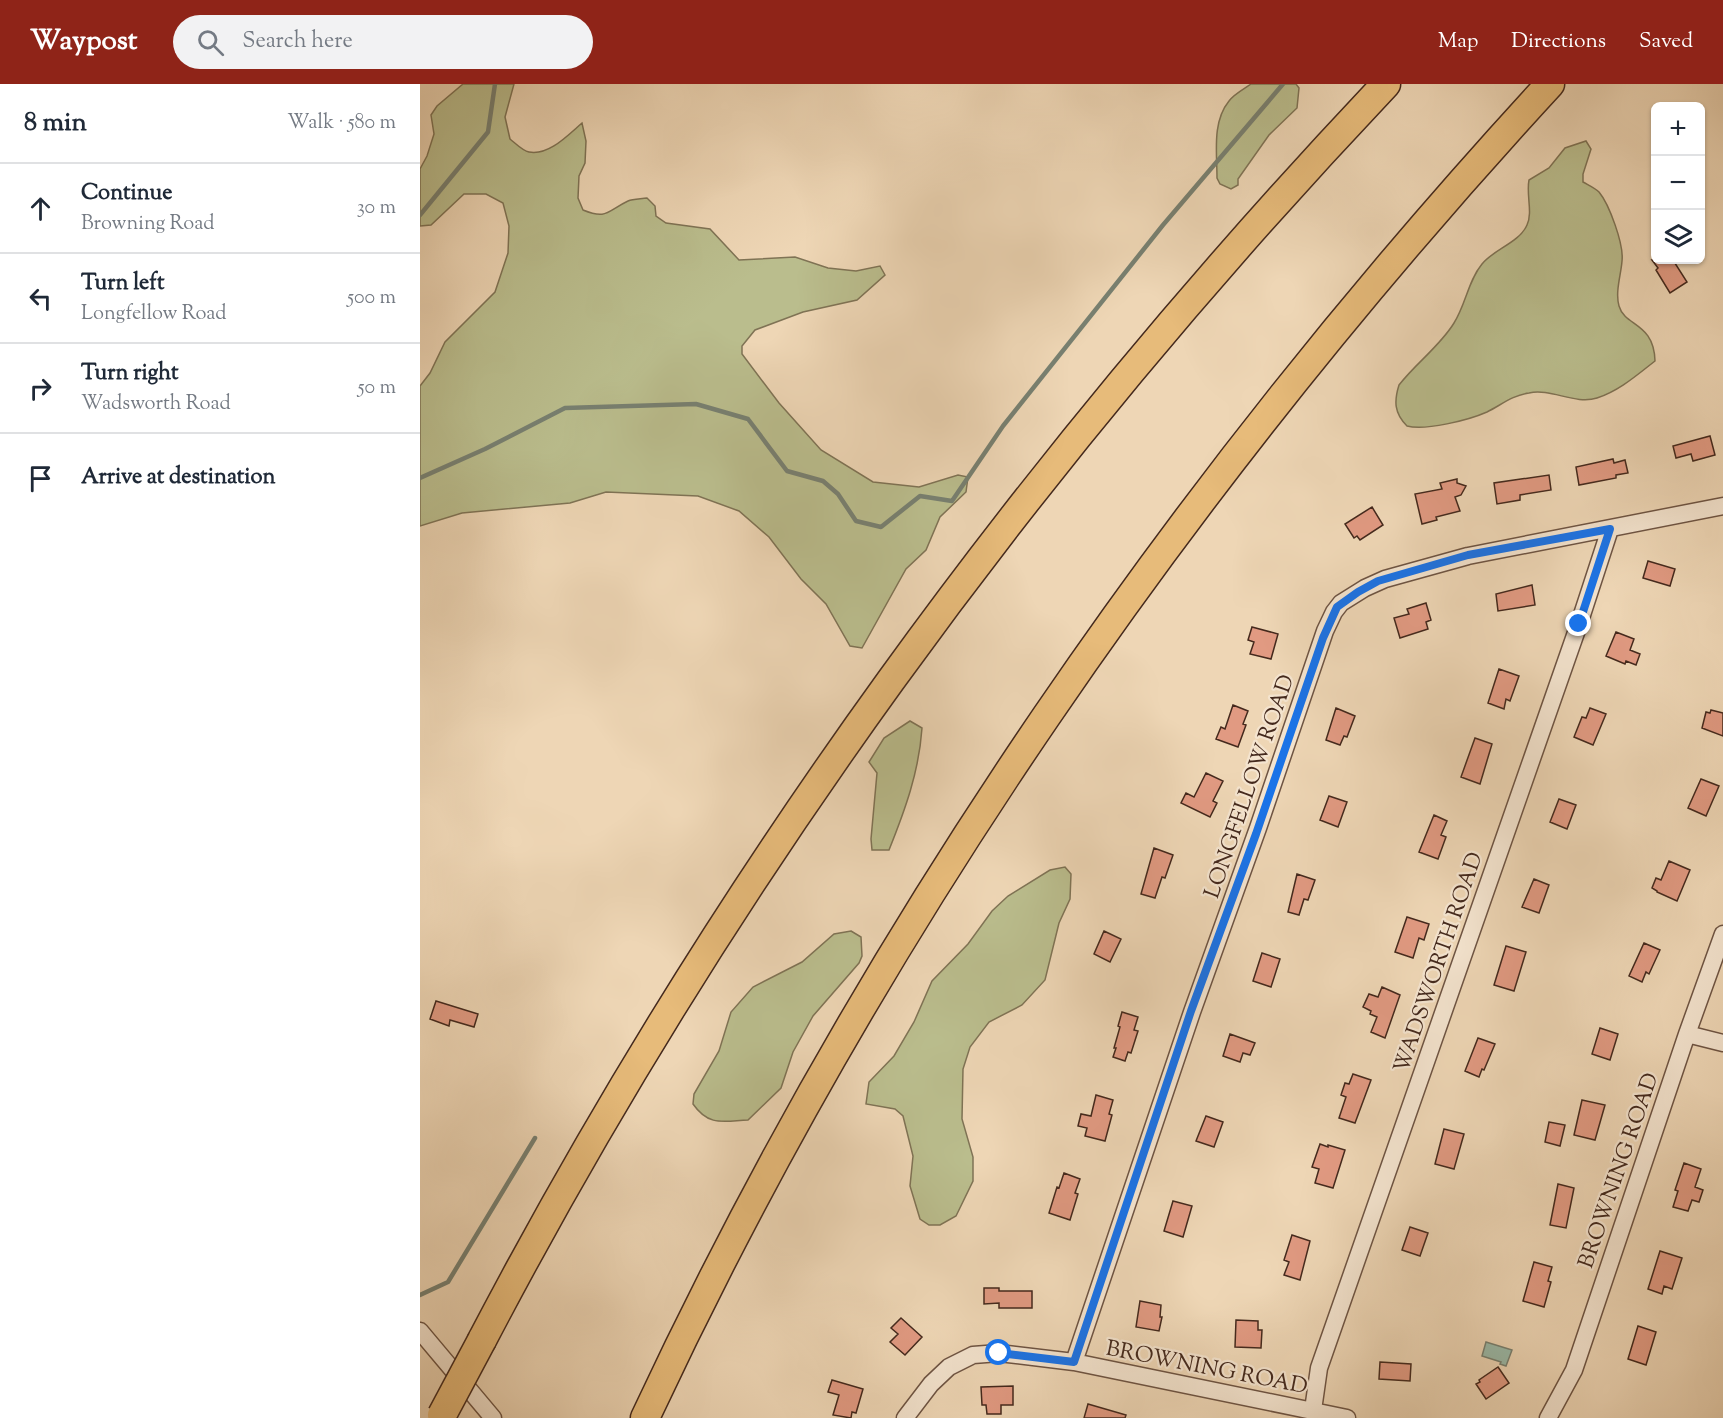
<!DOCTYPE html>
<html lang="en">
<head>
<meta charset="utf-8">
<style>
	:root { --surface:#fff; --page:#f2f2f3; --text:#1f2937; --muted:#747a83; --line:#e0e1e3; --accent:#8f2418 }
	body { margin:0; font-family:"Sorts Mill Goudy",serif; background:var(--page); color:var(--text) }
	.controls { position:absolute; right:18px; top:18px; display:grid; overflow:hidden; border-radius:9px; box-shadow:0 2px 4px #0004 }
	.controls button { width:54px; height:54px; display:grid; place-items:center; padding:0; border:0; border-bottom:2px solid var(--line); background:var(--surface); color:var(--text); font:30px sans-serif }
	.stop { position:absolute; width:18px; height:18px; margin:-14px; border:4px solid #1a73e8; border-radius:50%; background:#fff }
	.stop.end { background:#1a73e8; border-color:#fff; box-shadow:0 2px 6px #0008 }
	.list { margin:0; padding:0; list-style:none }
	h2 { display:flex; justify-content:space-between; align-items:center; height:78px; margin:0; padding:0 24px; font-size:26px }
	h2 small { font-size:20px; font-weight:400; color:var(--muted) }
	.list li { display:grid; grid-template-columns:39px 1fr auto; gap:18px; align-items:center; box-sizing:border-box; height:90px; padding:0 24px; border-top:2px solid var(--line) }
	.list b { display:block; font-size:22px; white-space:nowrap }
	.list p { margin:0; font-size:20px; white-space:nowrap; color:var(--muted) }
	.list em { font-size:20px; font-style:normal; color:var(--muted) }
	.icon { flex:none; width:33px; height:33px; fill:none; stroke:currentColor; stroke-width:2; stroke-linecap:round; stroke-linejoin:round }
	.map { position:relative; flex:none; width:1303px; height:1334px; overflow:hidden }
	header { display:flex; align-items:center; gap:36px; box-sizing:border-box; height:84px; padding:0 30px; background:var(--accent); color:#fff }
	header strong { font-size:28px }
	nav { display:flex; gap:33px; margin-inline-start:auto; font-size:21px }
	.search { width:420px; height:54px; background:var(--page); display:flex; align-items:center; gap:15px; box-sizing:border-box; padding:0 21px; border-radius:33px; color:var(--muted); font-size:22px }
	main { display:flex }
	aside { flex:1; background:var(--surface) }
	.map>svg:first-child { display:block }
</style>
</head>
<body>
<header>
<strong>Waypost</strong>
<div class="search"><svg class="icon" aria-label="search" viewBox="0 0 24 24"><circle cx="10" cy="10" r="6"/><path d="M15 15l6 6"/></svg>Search here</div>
<nav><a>Map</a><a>Directions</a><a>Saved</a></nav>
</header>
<main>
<aside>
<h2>8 min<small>Walk · 580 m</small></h2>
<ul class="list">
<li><svg class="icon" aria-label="ahead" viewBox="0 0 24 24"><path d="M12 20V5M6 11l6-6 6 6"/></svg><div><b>Continue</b><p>Browning Road</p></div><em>30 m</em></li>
<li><svg class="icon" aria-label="left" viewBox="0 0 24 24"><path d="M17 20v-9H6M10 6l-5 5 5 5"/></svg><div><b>Turn left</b><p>Longfellow Road</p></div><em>500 m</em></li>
<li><svg class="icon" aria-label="right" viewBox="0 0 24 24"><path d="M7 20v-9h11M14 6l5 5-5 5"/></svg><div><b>Turn right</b><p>Wadsworth Road</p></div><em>50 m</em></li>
<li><svg class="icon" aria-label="arrive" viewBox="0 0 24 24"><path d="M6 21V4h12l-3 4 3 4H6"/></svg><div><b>Arrive at destination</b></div></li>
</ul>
</aside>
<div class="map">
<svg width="1303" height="1334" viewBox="0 0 1303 1334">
	<rect width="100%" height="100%" fill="#eed6b5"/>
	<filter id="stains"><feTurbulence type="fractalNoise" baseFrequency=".00333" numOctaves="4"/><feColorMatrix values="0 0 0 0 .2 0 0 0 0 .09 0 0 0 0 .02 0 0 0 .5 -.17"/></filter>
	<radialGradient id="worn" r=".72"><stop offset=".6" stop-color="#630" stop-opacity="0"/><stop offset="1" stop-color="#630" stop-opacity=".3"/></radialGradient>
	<path fill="#babd8d" stroke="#7f7355" stroke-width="1.5" d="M43 0H94L85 33 90 55C95 59 103 67 109 68 129 72 149 50 162 39L166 57 165 79 159 92 158 114 163 126C187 136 187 127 208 117 213 115 221 115 227 114L235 122 236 132 246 139 290 145 319 176 375 173 408 184 436 187 460 182 465 191 437 216 383 228 335 246 322 262V270L359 319 401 366 453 398 499 403 538 391 548 393 546 408 520 433 506 466 486 485 442 564 430 562 406 520 381 495 349 453 319 427 278 412 186 408 150 419 42 429 0 442V302L10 289 25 258 75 208 88 169 89 142 83 119 66 110H44L11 141 0 142V85L7 72 14 50 11 31 17 22Z
		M831 0H876L879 4 877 24 849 51 818 95V101L811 105 800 100 797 94C797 68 792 38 809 17 814 10 824 5 831 0Z
		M1166 57 1171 65 1163 90V98C1168 101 1175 104 1179 108 1189 120 1204 160 1202 177 1201 191 1195 208 1199 222 1205 243 1234 238 1235 277 1217 291 1199 307 1177 314 1155 321 1131 304 1109 309 1093 311 1081 321 1067 328 1049 336 1005 347 987 342 974 329 974 317 979 301 996 279 1020 262 1034 239 1046 220 1048 197 1062 180 1074 165 1099 159 1107 141 1113 128 1106 111 1109 96L1129 84 1145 64Z
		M490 637 502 644C499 688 485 726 469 766H452L451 755 457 689 449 678 464 654Z
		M645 783 651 790 650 815 639 839 625 896 602 921 569 938 550 963 543 985 542 1035 553 1073V1097L536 1132 520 1141H509L500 1135 490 1102 493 1072 483 1032 475 1025 446 1020 449 998 474 972 494 938 512 897 548 860 572 827 588 812 630 786Z
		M431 847 441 853 442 872 439 879 393 932 373 968 361 1004 328 1036C304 1037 289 1043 273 1020L274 1010 299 967 311 928 333 903 382 878 414 850Z"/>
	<path fill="#9abaa9" stroke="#788071" stroke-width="1.5" d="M1066 1258 1092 1266 1086 1282 1080 1280 1081 1278 1062 1272Z"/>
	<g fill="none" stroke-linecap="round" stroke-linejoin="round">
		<path stroke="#788071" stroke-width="4.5" d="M0 131 68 48 75 0
			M0 394 65 365 145 324 276 320 328 335 367 387 403 397 418 410 436 437 461 443 500 412 532 417 583 342 743 141 863 0
			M0 1211 28 1198 115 1054"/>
	</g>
	<path fill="#e19a82" stroke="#44291d" stroke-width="1.5" d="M1232 176H1253L1267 198 1250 209 1236 186 1238 184Z
		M1290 352 1295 371 1273 377 1271 370 1256 374 1253 362Z
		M1193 375 1194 379 1205 376 1208 389 1196 391V394L1159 401 1156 383Z
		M1129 391 1131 406 1100 411V416L1077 420 1074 399Z
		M1037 395V399L1046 402 1041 411 1035 413 1040 427 1016 433 1017 436 1002 440 995 410 1022 405 1020 399Z
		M952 423 963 441 940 456 937 452 934 454 925 440Z
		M1228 477 1255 485 1250 502 1223 494Z
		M1112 501 1115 521 1078 527 1076 510Z
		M1006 519 1011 536 1006 538 1008 545 980 554 974 534 989 530 987 525Z
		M832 543 858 550 851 575 830 570 834 558 828 556Z
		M1196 548 1214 555 1210 566 1220 570 1216 581 1206 577 1205 580 1186 572Z
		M1079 585 1099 592 1090 617 1086 615 1084 625 1068 619Z
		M813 621 828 627 823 640 826 641 818 663 796 655 801 643 805 645Z
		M916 624 935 632 927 653 924 652 920 661 906 656Z
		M1170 624 1186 630 1173 661 1154 653 1162 633 1166 634Z
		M1291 626 1303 629V652L1282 644 1286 628 1290 629Z
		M1055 654 1072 660 1060 700 1041 693Z
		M786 689 803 697 793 717 797 719 790 733 761 719 766 709 774 713Z
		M1281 695 1299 702 1286 732 1268 724Z
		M909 712 927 718 918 743 900 736Z
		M1139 715 1156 721 1147 745 1130 738Z
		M1014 731 1027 737 1021 751 1026 753 1018 775 999 768Z
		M734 764 753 771 745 794 742 793 735 814 721 810Z
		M1249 777 1270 786 1257 817 1237 808V807L1232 804 1236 794 1241 796Z
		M877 790 895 796 888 816 884 815 879 831 868 828Z
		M1114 795 1129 801 1119 829 1102 823Z
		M987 833 1009 840 1004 856 999 854 993 874 975 868Z
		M684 847 701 855 690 878 674 870Z
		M1224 859 1240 866 1229 890 1226 888 1222 898 1209 892Z
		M1086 862 1106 868 1094 907 1074 901Z
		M842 869 860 875 851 903 833 897Z
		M962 903 980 911 965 954 951 948 957 933 950 930 951 927 943 923 949 910 958 913Z
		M16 917 58 930 54 943 30 936 29 942 10 935Z
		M702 928 718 933 714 946 718 947 711 969 708 968 705 977 693 973 696 964H694L700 943 698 942Z
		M1180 944 1198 950 1190 976 1172 970Z
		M810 950 835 959 830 971 823 969 820 978 803 972Z
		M1058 954 1075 960 1064 986 1062 985 1059 993 1045 987Z
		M933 990 951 996 935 1039 919 1034 926 1013 921 1011 925 999 929 1000Z
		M676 1011 693 1016 689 1030 692 1031 685 1057 665 1052 667 1044 658 1042 661 1030 671 1032Z
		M1162 1016 1185 1021 1175 1056 1154 1051Z
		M786 1032 803 1038 794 1063 776 1057Z
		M1129 1038 1145 1041 1140 1062 1125 1058Z
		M1024 1045 1044 1050 1034 1085 1015 1080Z
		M900 1060 908 1063V1061L925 1066 913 1104 895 1099 899 1085 892 1083Z
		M1264 1079 1281 1085 1275 1103 1283 1106 1279 1118 1272 1116 1268 1127 1253 1123 1258 1107 1255 1106Z
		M644 1089 660 1095 655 1109 658 1110 650 1136 629 1129 637 1103 639 1104Z
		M1138 1100 1154 1104 1146 1144 1130 1141Z
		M753 1117 772 1122 763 1153 744 1147Z
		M990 1143 1008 1149 1000 1172 982 1166Z
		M872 1151 890 1157 880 1196 864 1191 869 1178 864 1176Z
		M1240 1167 1262 1174 1252 1205 1244 1202 1242 1210 1228 1205Z
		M1114 1178 1132 1183 1128 1197 1131 1198 1124 1223 1103 1217Z
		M564 1204H579V1207H612V1224H579V1219L564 1220Z
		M720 1217 741 1221 740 1233H742L739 1247 716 1243Z
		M481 1234 502 1253 485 1271 470 1258 478 1250 471 1244Z
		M816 1236 838 1237V1246H842L841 1264 815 1263Z
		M1218 1242 1236 1248 1226 1281 1208 1275Z
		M960 1278 991 1280 990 1297 959 1295Z
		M1078 1283 1089 1299 1066 1315 1056 1300 1060 1298 1059 1296Z
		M412 1296 443 1305 436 1329 432 1328 431 1334 413 1331 419 1311 408 1308Z
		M593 1302V1321H581V1330H567L566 1321H562L561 1303Z
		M668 1320 706 1331 705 1334H664Z"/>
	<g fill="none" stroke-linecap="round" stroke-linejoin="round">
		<defs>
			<path id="street" d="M1267 950 1303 959
				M0 1247 73 1334
				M654 1278 772 928 838 744 905 547 914 528 921 519 945 504 965 495 1048 472 1303 422
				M893 1326 899 1284 1159 540 1190 445
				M485 1334 511 1300 529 1283 553 1271 579 1269 654 1278 927 1334
				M1128 1334 1154 1286 1267 950 1303 850"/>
			<path id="highway" d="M62 1256C302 797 610 376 966 0
				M225 1334C452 847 766 395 1130 0"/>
		</defs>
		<use href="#street" stroke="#6e5443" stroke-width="19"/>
		<use href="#highway" stroke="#44291d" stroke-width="31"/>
		<use href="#street" stroke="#f4e4cf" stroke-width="16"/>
		<use href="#highway" stroke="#e7bb7a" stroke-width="28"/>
		<defs>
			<path id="highway-bridge" d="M22 1331 62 1256"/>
		</defs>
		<use href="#highway-bridge" stroke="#44291d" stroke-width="31" stroke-linecap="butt"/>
		<use href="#highway-bridge" stroke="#e7bb7a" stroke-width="28"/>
	</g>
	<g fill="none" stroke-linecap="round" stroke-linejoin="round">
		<path stroke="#1a73e8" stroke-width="8" d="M579 1269 654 1278 771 927 836 750 903 554 917 523 938 508 958 497 1048 471 1190 445 1159 540"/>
	</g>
	<g text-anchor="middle" stroke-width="4.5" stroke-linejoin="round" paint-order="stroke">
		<g font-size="22" fill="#44291d" stroke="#f4e4cf">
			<text transform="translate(828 702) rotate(-71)" y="8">LONGFELLOW ROAD</text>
			<text transform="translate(1017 878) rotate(-71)" y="8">WADSWORTH ROAD</text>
			<text transform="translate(1197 1086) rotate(-71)" y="8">BROWNING ROAD</text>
			<text transform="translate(787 1282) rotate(11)" y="8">BROWNING ROAD</text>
		</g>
	</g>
	<rect width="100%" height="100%" filter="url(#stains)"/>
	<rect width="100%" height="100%" fill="url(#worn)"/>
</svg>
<div class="controls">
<button>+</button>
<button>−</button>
<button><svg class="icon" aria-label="layers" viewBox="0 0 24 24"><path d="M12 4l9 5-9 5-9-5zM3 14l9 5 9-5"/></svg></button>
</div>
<div class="stop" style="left:579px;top:1269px"></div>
<div class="stop end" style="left:1159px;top:540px"></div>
</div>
</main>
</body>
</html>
